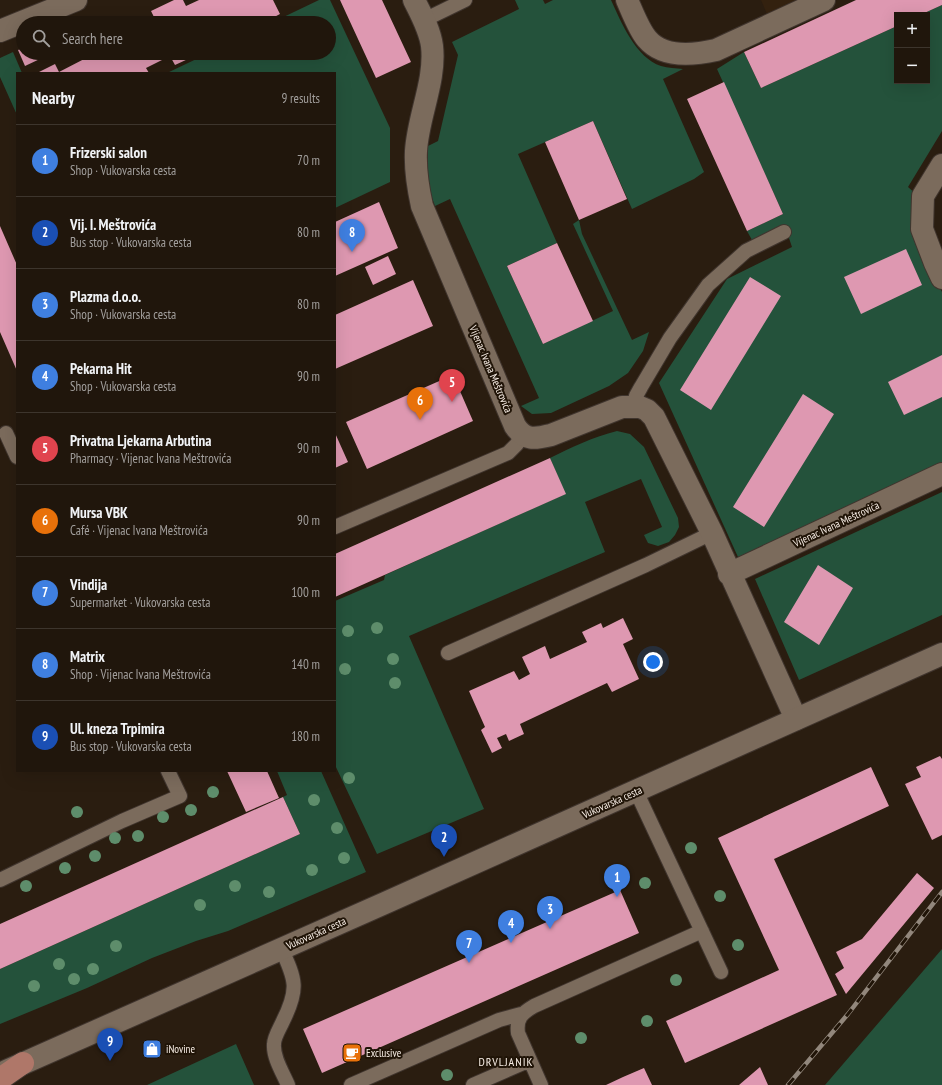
<!DOCTYPE html>
<html lang="en">
<head>
<meta charset="utf-8">
<style>
	:root { --surface:#20160c; --page:#2d231a; --text:#f1f3f6; --muted:#a29f9d; --line:#3d352d; --accent:#db2777 }
	body { margin:0; font-family:"PT Sans Narrow",sans-serif; background:var(--page); color:var(--text) }
	.controls { position:absolute; right:12px; top:12px; display:grid; overflow:hidden; border-radius:0px; box-shadow:0 4px 16px #0002 }
	.controls button { width:36px; height:36px; display:grid; place-items:center; padding:0; border:0; border-bottom:1px solid var(--line); background:var(--surface); color:var(--text); font:20px sans-serif }
	.you { position:absolute; left:653px; top:662px; width:14px; height:14px; margin:-10px; border:3px solid #fff; border-radius:50%; background:#1a73e8; box-shadow:0 0 0 6px #1a73e833 }
	.badge { display:grid; place-items:center; width:26px; height:26px; border-radius:50%; background:var(--accent); color:#fff; font-size:13px; font-weight:700 }
	.pin { position:absolute; translate:-50% -33px; filter:drop-shadow(0 1px 2px #0008) }
	.pin::after { content:''; position:absolute; top:21px; width:14px; height:12px; background:inherit; clip-path:polygon(0 0,100% 0,50% 100%) }
	.list { margin:0; padding:0; list-style:none }
	h2 { display:flex; justify-content:space-between; align-items:center; height:52px; margin:0; padding:0 16px; font-size:17px }
	h2 small { font-size:13px; font-weight:400; color:var(--muted) }
	.list li { display:grid; grid-template-columns:26px 1fr auto; gap:12px; align-items:center; box-sizing:border-box; height:72px; padding:0 16px; border-top:1px solid var(--line) }
	.list b { display:block; font-size:15px; white-space:nowrap }
	.list p { margin:0; font-size:13px; white-space:nowrap; color:var(--muted) }
	.list em { font-size:13px; font-style:normal; color:var(--muted) }
	.icon { flex:none; width:22px; height:22px; fill:none; stroke:currentColor; stroke-width:2; stroke-linecap:round; stroke-linejoin:round }
	.map { position:relative; flex:none; width:942px; height:1085px; overflow:hidden }
	.search { position:absolute; background:var(--surface); box-shadow:0 4px 16px #0002; left:16px; top:16px; width:320px; height:44px; display:flex; align-items:center; gap:10px; box-sizing:border-box; padding:0 14px; border-radius:22px; color:var(--muted); font-size:15px }
	.panel { position:absolute; background:var(--surface); box-shadow:0 4px 16px #0002; left:16px; top:72px; width:320px; height:700px; border-radius:0px }
	.map>svg:first-child { display:block }
</style>
</head>
<body>
<div class="map">
<svg width="942" height="1085" viewBox="0 0 942 1085">
	<rect width="100%" height="100%" fill="#2a1d10"/>
	<path fill="#33210f" d="M761 0H796L767 14Z"/>
	<path fill="#24523b" d="M319 0H330L390 128V182L335 208V73H167L209 53H329V23H271Z
		M515 0H543L545 4 553 0H611C621 22 636 58 661 66 668 68 676 68 683 69L663 79 704 172 694 179 632 209 593 121 518 154 557 243 507 266 543 344 613 311 573 224 579 220 582 234 632 340 649 332 643 351 628 373 609 386 551 413 532 414 521 406 539 398 450 199 435 206C427 186 427 167 428 146L438 141 458 55 452 42 519 9Z
		M942 5V131L908 187 917 195 911 209V226L942 292V467L752 552 738 557 659 383 727 279 792 247 785 226 752 240 747 231 783 214 717 69 744 52 761 88 897 26V81H927V15H920Z
		M13 52 22 73H17V115L0 77V58Z
		M617 431 630 434 644 447 678 518 679 527 675 535 669 542 658 546 648 543 644 535 662 527 641 479 585 502 605 552 409 636 484 809 377 854 335 765V601L384 580 385 575 565 494 550 458C572 447 593 437 617 431Z
		M942 492V615L799 680 755 579Z
		M277 771H321L366 872 228 931 196 941 152 958 87 988 0 1024V969L300 834 283 797 287 795Z
		M942 949V1085H825Z
		M236 1044 254 1085H147Z"/>
	<path fill="#de98b1" d="M174 0H183L186 6 199 0H273L280 14 263 23H142L154 17 151 11Z
		M340 0H382L411 62 376 78Z
		M856 0H942V5L920 15H897V26L761 88 744 52Z
		M23 48V53H40L42 58 25 66 18 50Z
		M86 53H201L175 65 170 56 146 68 149 73H37L55 64 59 72 88 57Z
		M724 82 783 214 747 231 687 99Z
		M593 121 627 199 579 220 545 142Z
		M379 202 398 248 335 276V222Z
		M0 226 17 265V371L0 332Z
		M557 243 593 321 543 344 507 266Z
		M906 249 922 285 861 314 844 277Z
		M388 256 396 274 373 285 365 267Z
		M750 277 781 296 711 410 680 390Z
		M413 280 433 326 335 369V315Z
		M942 355V397L904 415 888 382Z
		M453 375 473 421 367 469 346 422Z
		M803 394 834 414 764 527 733 507Z
		M335 433 348 462 335 468Z
		M550 458 566 494 335 597V554Z
		M818 565 853 588 819 645 784 622Z
		M623 618 633 639 623 644 639 679 612 692 607 683 520 724 524 734 509 741 506 734 497 738 502 748 492 753 481 730 485 727 469 691 514 671 519 680 530 674 522 657 545 646 550 659 587 642 582 632 601 623 603 628Z
		M940 756 942 759V835L932 840 905 784 921 777 916 767Z
		M871 767 889 806 774 859 837 995 685 1063 666 1021 779 970 718 838Z
		M227 771H267L279 798 246 812Z
		M283 797 300 834 0 969V924Z
		M917 873 934 888 846 994 835 974 844 968 836 952 862 939Z
		M620 890 639 933 322 1073 303 1029Z
		M760 1067 768 1085H739Z
		M644 1068 652 1085H606L623 1077Z"/>
	<g fill="none" stroke-linecap="round" stroke-linejoin="round">
		<defs>
			<path id="service" d="M424 20 465 0
				M633 406 636 396 641 387 670 338 708 285 746 251 784 232
				M6 433 17 457
				M335 527 508 453 517 444 521 434
				M448 653 646 565 712 533
				M636 791 721 972
				M0 880 122 821 180 796 168 771
				M281 948C296 980 299 989 283 1021 280 1028 274 1037 274 1044 273 1058 283 1073 288 1085
				M351 1085 499 1020 521 1014
				M473 1085 530 1060
				M541 1085 518 1033C516 1018 522 1013 534 1006L702 931"/>
			<path id="minor" d="M414 0C421 14 430 30 432 46 436 81 418 116 416 151 415 170 418 188 422 206L515 426C525 441 535 439 551 435L622 407H640L647 410 654 417 712 533 796 719
				M627 0C632 11 639 30 647 39 663 58 694 55 716 50L824 0
				M0 31 76 0
				M942 165 923 196 922 229 935 263 942 278
				M729 574 942 474"/>
			<path id="secondary" d="M6 1071 385 903 942 654"/>
			<path id="primary" d="M0 1079 23 1063"/>
		</defs>
		<use href="#service" stroke="#40352e" stroke-width="16"/>
		<use href="#minor" stroke="#40352e" stroke-width="24"/>
		<use href="#secondary" stroke="#40352e" stroke-width="24"/>
		<use href="#primary" stroke="#40352e" stroke-width="24"/>
		<use href="#service" stroke="#7b6b5c" stroke-width="14"/>
		<use href="#minor" stroke="#7b6b5c" stroke-width="22"/>
		<use href="#secondary" stroke="#7b6b5c" stroke-width="22"/>
		<use href="#primary" stroke="#af7769" stroke-width="22"/>
		<defs>
			<path id="rail" d="M788 1085 848 1014 942 892"/>
		</defs>
		<use href="#rail" stroke="#92877c" stroke-width="4.5"/>
		<use href="#rail" stroke="#201407" stroke-width="3" stroke-dasharray="9" stroke-linecap="butt"/>
	</g>
	<g fill="#5e8d6b">
		<circle cx="377" cy="628" r="6"/>
		<circle cx="348" cy="631" r="6"/>
		<circle cx="393" cy="659" r="6"/>
		<circle cx="345" cy="669" r="6"/>
		<circle cx="395" cy="683" r="6"/>
		<circle cx="349" cy="778" r="6"/>
		<circle cx="213" cy="792" r="6"/>
		<circle cx="314" cy="800" r="6"/>
		<circle cx="191" cy="810" r="6"/>
		<circle cx="77" cy="812" r="6"/>
		<circle cx="163" cy="817" r="6"/>
		<circle cx="337" cy="828" r="6"/>
		<circle cx="138" cy="836" r="6"/>
		<circle cx="115" cy="838" r="6"/>
		<circle cx="691" cy="848" r="6"/>
		<circle cx="95" cy="856" r="6"/>
		<circle cx="344" cy="858" r="6"/>
		<circle cx="65" cy="868" r="6"/>
		<circle cx="312" cy="870" r="6"/>
		<circle cx="645" cy="883" r="6"/>
		<circle cx="26" cy="886" r="6"/>
		<circle cx="235" cy="886" r="6"/>
		<circle cx="269" cy="892" r="6"/>
		<circle cx="720" cy="896" r="6"/>
		<circle cx="200" cy="905" r="6"/>
		<circle cx="738" cy="945" r="6"/>
		<circle cx="116" cy="946" r="6"/>
		<circle cx="59" cy="964" r="6"/>
		<circle cx="93" cy="969" r="6"/>
		<circle cx="74" cy="979" r="6"/>
		<circle cx="676" cy="980" r="6"/>
		<circle cx="34" cy="986" r="6"/>
		<circle cx="647" cy="1021" r="6"/>
		<circle cx="581" cy="1038" r="6"/>
		<circle cx="447" cy="1075" r="6"/>
	</g>
	<defs>
		<symbol id="shop-square" viewBox="-11 -11 22 22"><rect x="-9" y="-9" width="18" height="18" rx="4" fill="#3f7fe0" stroke="#201407"/><path d="M-5-2.5h2.3a2.7 3.5 0 0 1 5.4 0H5L5.5 6h-11ZM-1.5-2.5h3a1.5 2.3 0 0 0-3 0Z" fill="#fff"/></symbol>
		<symbol id="cafe-square" viewBox="-11 -11 22 22"><rect x="-9" y="-9" width="18" height="18" rx="4" fill="#e8710a" stroke="#201407"/><path d="M-5.5-4.5H6V0H3Q3 3.5 0 3.5H-2.5Q-5.5 3.5-5.5 0ZM3-3.2v2h1.7v-2ZM-6 4.5H4V6H-6Z" fill="#fff"/></symbol>
	</defs>
	<g fill-rule="evenodd">
		<use href="#shop-square" x="141" y="1038" width="22" height="22"/>
		<use href="#cafe-square" x="341" y="1042" width="22" height="22"/>
	</g>
	<g text-anchor="middle" stroke-width="4" stroke-linejoin="round" paint-order="stroke">
		<g font-size="11" fill="#f8eee6" stroke="#201407">
			<text transform="translate(491 369) rotate(67)" y="4">Vijenac Ivana Meštrovića</text>
			<text transform="translate(836 524) rotate(-25)" y="4">Vijenac Ivana Meštrovića</text>
			<text transform="translate(612 802) rotate(-24)" y="4">Vukovarska cesta</text>
			<text transform="translate(316 933) rotate(-24)" y="4">Vukovarska cesta</text>
		</g>
		<g font-size="11" fill="#f8eee6" stroke="#201407" text-anchor="start">
			<text x="166" y="1053">iNovine</text>
			<text x="366" y="1057">Exclusive</text>
		</g>
		<g font-size="12" letter-spacing="1" fill="#f8eee6" stroke="#201407">
			<text x="506" y="1066">DRVLJANIK</text>
		</g>
	</g>
</svg>
<div class="controls">
<button>+</button>
<button>−</button>
</div>
<div class="you"></div>
<div class="pin badge" style="left:617px;top:897px;background:#3f7fe0">1</div>
<div class="pin badge" style="left:444px;top:857px;background:#1a4fb4">2</div>
<div class="pin badge" style="left:550px;top:929px;background:#3f7fe0">3</div>
<div class="pin badge" style="left:511px;top:943px;background:#3f7fe0">4</div>
<div class="pin badge" style="left:452px;top:402px;background:#e0444e">5</div>
<div class="pin badge" style="left:420px;top:420px;background:#e8710a">6</div>
<div class="pin badge" style="left:469px;top:963px;background:#3f7fe0">7</div>
<div class="pin badge" style="left:352px;top:252px;background:#3f7fe0">8</div>
<div class="pin badge" style="left:110px;top:1061px;background:#1a4fb4">9</div>
<div class="search"><svg class="icon" aria-label="search" viewBox="0 0 24 24"><circle cx="10" cy="10" r="6"/><path d="M15 15l6 6"/></svg>Search here</div>
<section class="panel">
<h2>Nearby<small>9 results</small></h2>
<ul class="list">
<li><span class="badge" style="background:#3f7fe0">1</span><div><b>Frizerski salon</b><p>Shop · Vukovarska cesta</p></div><em>70 m</em></li>
<li><span class="badge" style="background:#1a4fb4">2</span><div><b>Vij. I. Meštrovića</b><p>Bus stop · Vukovarska cesta</p></div><em>80 m</em></li>
<li><span class="badge" style="background:#3f7fe0">3</span><div><b>Plazma d.o.o.</b><p>Shop · Vukovarska cesta</p></div><em>80 m</em></li>
<li><span class="badge" style="background:#3f7fe0">4</span><div><b>Pekarna Hit</b><p>Shop · Vukovarska cesta</p></div><em>90 m</em></li>
<li><span class="badge" style="background:#e0444e">5</span><div><b>Privatna Ljekarna Arbutina</b><p>Pharmacy · Vijenac Ivana Meštrovića</p></div><em>90 m</em></li>
<li><span class="badge" style="background:#e8710a">6</span><div><b>Mursa VBK</b><p>Café · Vijenac Ivana Meštrovića</p></div><em>90 m</em></li>
<li><span class="badge" style="background:#3f7fe0">7</span><div><b>Vindija</b><p>Supermarket · Vukovarska cesta</p></div><em>100 m</em></li>
<li><span class="badge" style="background:#3f7fe0">8</span><div><b>Matrix</b><p>Shop · Vijenac Ivana Meštrovića</p></div><em>140 m</em></li>
<li><span class="badge" style="background:#1a4fb4">9</span><div><b>Ul. kneza Trpimira</b><p>Bus stop · Vukovarska cesta</p></div><em>180 m</em></li>
</ul>
</section>
</div>
</body>
</html>
